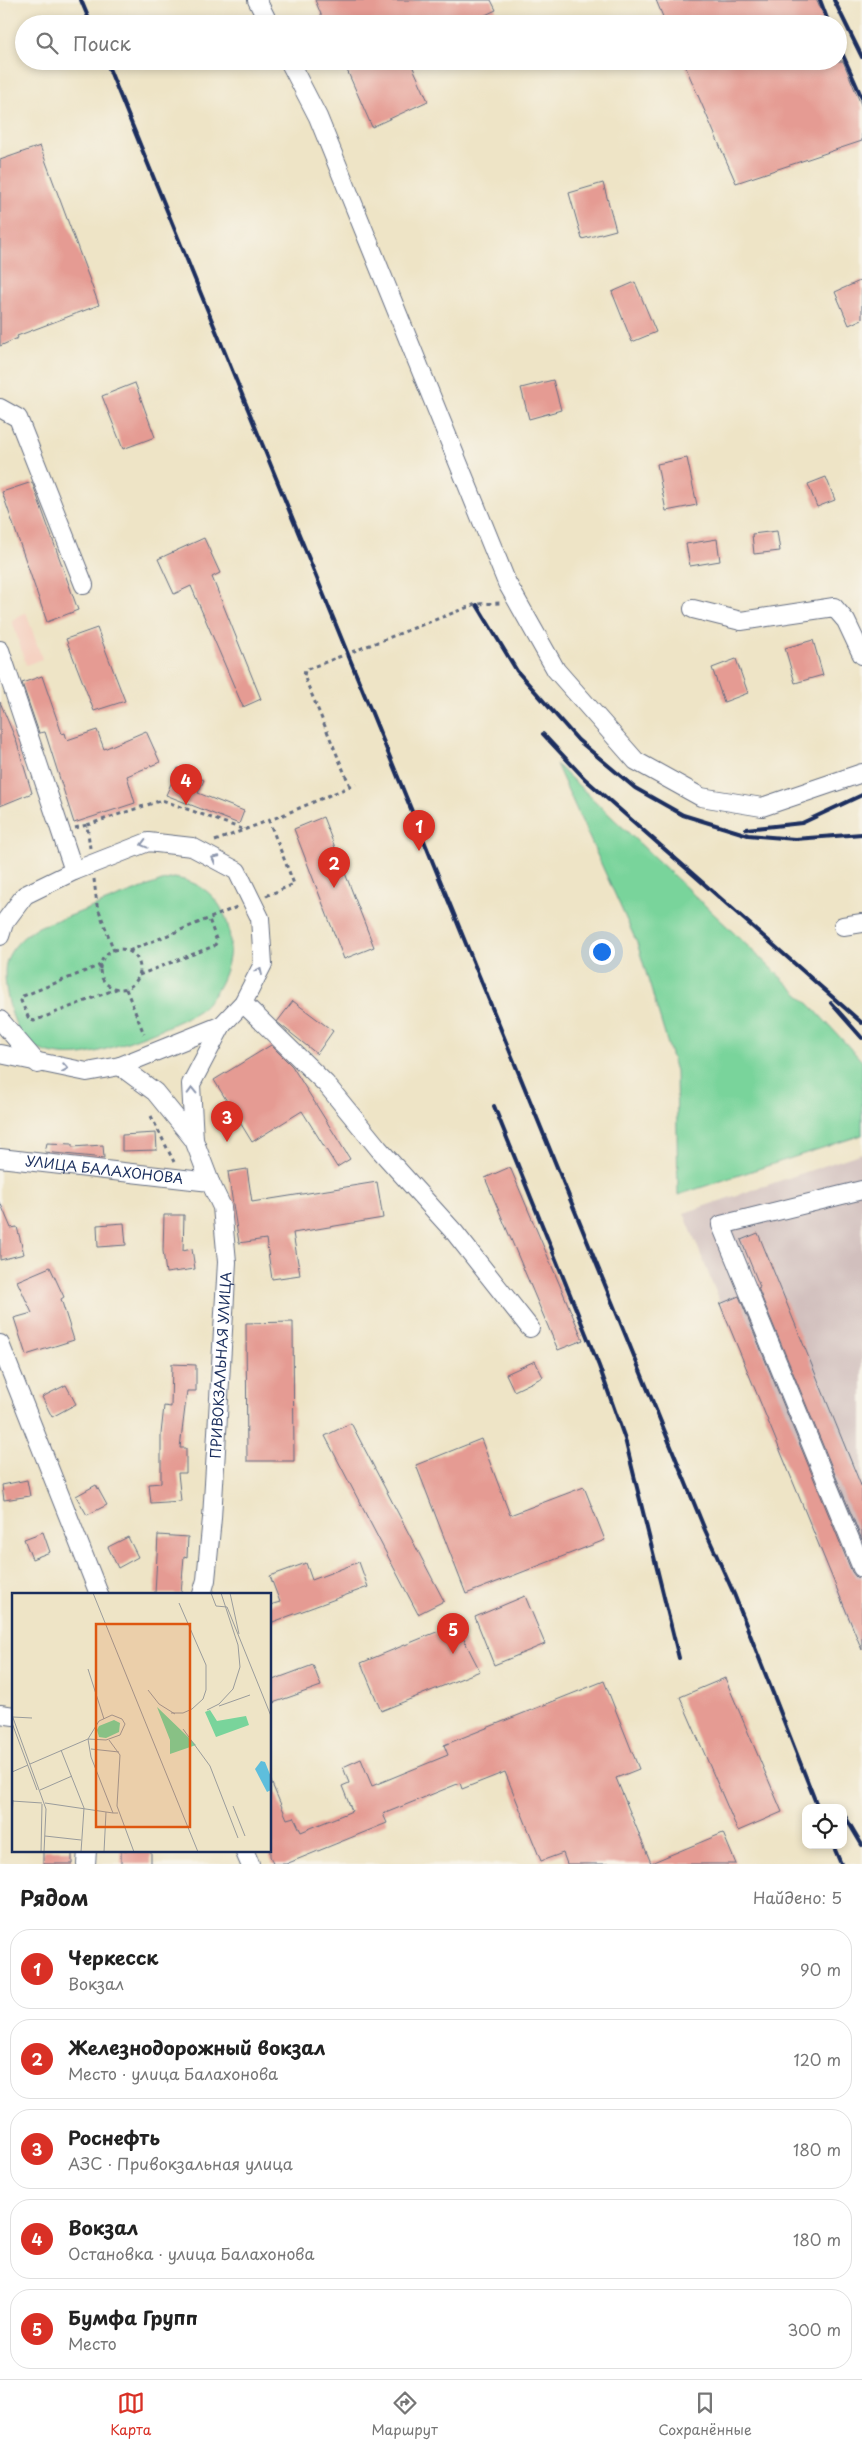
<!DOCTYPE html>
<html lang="ru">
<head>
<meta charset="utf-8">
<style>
	:root { --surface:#fff; --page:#f6f6f6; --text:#222; --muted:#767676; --line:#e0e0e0; --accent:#d93025 }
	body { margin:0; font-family:"Playpen Sans",sans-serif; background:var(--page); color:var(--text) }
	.controls { position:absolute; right:15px; bottom:15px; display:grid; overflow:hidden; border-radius:10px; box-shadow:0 2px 8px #0003 }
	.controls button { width:45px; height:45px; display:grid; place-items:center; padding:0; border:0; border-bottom:1px solid var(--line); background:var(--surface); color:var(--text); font:25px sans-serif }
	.you { position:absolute; left:601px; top:951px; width:18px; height:18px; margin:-12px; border:4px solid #fff; border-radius:50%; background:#1a73e8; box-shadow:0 0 0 8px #1a73e833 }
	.badge { display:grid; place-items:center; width:32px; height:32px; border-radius:50%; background:var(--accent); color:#fff; font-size:16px; font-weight:700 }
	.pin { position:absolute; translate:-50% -41px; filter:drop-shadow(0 1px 2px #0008) }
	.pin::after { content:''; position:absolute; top:26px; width:18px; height:15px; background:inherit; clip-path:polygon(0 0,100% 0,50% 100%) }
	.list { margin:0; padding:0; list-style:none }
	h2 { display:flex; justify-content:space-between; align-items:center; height:65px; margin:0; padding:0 20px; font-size:21px }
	h2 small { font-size:16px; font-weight:400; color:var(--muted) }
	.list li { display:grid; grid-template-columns:32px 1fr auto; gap:15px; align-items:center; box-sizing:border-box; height:80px; margin:0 10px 10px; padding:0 10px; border:1px solid var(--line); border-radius:20px }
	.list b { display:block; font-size:19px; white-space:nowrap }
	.list p { margin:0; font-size:16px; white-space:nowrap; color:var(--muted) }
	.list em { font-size:16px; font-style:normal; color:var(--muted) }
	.icon { flex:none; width:28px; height:28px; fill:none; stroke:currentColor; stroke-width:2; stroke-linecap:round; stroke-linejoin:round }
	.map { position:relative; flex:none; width:862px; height:1864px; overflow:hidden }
	.search { position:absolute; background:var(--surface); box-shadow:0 2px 8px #0003; left:15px; right:15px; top:15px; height:55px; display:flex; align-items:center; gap:12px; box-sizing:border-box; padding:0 18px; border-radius:28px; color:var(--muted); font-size:19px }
	.sheet { height:515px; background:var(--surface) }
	nav { display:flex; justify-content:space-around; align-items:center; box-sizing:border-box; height:70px; border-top:1px solid var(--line); background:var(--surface); font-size:14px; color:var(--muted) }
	nav a { display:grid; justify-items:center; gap:2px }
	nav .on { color:var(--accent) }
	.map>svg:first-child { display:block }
</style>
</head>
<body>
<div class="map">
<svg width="862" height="1864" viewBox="0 0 862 1864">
	<rect width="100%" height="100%" fill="#f7f3e8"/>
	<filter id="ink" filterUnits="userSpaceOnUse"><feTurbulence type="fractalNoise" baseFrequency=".02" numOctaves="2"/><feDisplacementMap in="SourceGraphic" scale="10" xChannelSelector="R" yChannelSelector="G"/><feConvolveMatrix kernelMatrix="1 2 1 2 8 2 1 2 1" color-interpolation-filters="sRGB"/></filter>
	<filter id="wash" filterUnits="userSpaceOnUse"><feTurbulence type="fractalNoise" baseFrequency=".0096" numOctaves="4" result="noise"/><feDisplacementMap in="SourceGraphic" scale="20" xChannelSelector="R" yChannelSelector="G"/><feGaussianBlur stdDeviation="1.12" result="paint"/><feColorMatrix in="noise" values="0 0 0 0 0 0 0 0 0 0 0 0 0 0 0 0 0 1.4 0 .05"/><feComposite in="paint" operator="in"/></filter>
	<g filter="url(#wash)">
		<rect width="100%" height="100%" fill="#eee4c6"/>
		<path fill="#f5d2c2" d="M26 612 42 659 26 665 12 620Z"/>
		<path fill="#d1bfbd" d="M862 1153V1655L684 1213Z"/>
		<path fill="#79d49b" stroke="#4a827c" d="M556 764 813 1008 862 1061V1135L678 1195 676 1071 637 943Z
			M174 878C240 887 245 967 203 1007 186 1022 115 1048 91 1053 71 1058 47 1056 29 1044 13 1033 0 978 7 960 10 951 18 942 25 936 37 925 55 921 70 916 100 904 131 892 162 881Z"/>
		<g id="blocks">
			<path fill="#e59b93" d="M315 0H491L496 10 466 24H325Z
				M656 0H817L827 24H666Z
				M343 61H410L428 101 372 127Z
				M683 61H843L862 107V141L736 183Z
				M40 146 99 305 17 336 18 338 0 346V160Z
				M603 183 616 230 582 239 569 193Z
				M862 280V319L849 325 835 292Z
				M635 282 656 332 632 342 612 292Z
				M553 380 561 410 529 419 521 388Z
				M135 383 155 437 123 449 102 396Z
				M687 458 697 505 666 511 657 464Z
				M826 477 835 500 817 507 808 484Z
				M32 482 78 610 47 622 2 492Z
				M777 531 780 551 754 554 752 534Z
				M204 538 220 573 212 577 261 699 243 707 191 586 174 594 158 559Z
				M717 539 720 561 690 566 686 544Z
				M97 628 125 701 94 711 66 639Z
				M813 640 823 675 795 683 785 648Z
				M736 659 748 693 724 702 712 668Z
				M42 676 62 734 65 733 67 740 97 730 104 749 146 731 160 762 127 776 135 803 74 823 45 732 39 733 22 683Z
				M0 702 16 740 32 793 0 806Z
				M178 768 204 780 198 793 244 811 239 824 166 795Z
				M323 817 374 947 344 959 294 829Z
				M293 1001 333 1031 317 1054 277 1022Z
				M271 1045 292 1066 350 1159 337 1167 302 1111 252 1142 214 1080Z
				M156 1133 157 1150 122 1151V1135Z
				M47 1143 72 1144V1147L103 1145 104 1158 45 1152Z
				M510 1167 583 1340 558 1350 485 1178Z
				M247 1169 252 1202 377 1182 383 1218 293 1233 300 1275 272 1279 266 1239 239 1243 228 1172Z
				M0 1202 11 1228 17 1227 24 1254 0 1260Z
				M164 1215H184L183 1251 192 1249 195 1269 166 1273 163 1251Z
				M124 1223 126 1245 98 1247 97 1225Z
				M758 1233 862 1488V1540L758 1288 760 1287 741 1240Z
				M50 1267 64 1297 61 1299 74 1340 26 1355 14 1318 32 1313 17 1281Z
				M739 1296 852 1572 856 1577 862 1578V1650L720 1304Z
				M293 1322 294 1461H247L246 1323Z
				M535 1361 543 1377 514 1391 506 1374Z
				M172 1364 196 1365V1391H187L180 1448H186V1473H178L181 1501 151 1503 149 1484 161 1483V1434L164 1406 171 1407Z
				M66 1385 76 1404 52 1417 42 1397Z
				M351 1423 444 1601 418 1614 325 1436Z
				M481 1439 510 1515 584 1487 605 1540 466 1594 416 1465Z
				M27 1480 30 1496 4 1500 2 1485Z
				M96 1485 107 1505 87 1515 76 1496Z
				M43 1532 50 1552 32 1559 24 1539Z
				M158 1535 188 1537 187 1557 184 1556 181 1594H155Z
				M128 1537 138 1557 118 1568 108 1547Z
				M359 1562 368 1587 270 1623V1605L280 1602 270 1576 306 1563 312 1580Z
				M525 1596 545 1644 494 1665 475 1617Z
				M456 1624 480 1671 381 1711 361 1663Z
				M313 1665 321 1686 270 1704V1681Z
				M725 1678 782 1812 738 1831 680 1697Z
				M604 1681 639 1769 616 1778 651 1863 723 1833 736 1864H567L563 1853 541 1861 505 1772 462 1789 460 1783 383 1814 387 1823 286 1864H273L270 1856V1779L287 1819 294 1817 301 1832 352 1811 342 1786 349 1783 343 1767 361 1759 372 1786 448 1755 444 1745Z
				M43 1850H72V1864H43Z
				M121 1850H151V1864H121Z"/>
		</g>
	</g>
	<g filter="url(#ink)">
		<use href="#blocks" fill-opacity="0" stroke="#656e82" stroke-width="1"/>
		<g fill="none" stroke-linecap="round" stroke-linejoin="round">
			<defs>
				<g id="minor">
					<path d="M257 0 269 24"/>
					<path d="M289 61 318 117 507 583 556 670 636 761 701 797 762 807 862 773"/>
					<path d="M0 408 18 418 84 585"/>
					<path d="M693 609 741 621 834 607 846 621 862 655"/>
					<path d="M0 650 74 871"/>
					<path d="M843 926 862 923"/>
					<path d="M0 936 4 923 25 895 74 871 148 842 192 847 237 871 260 918 263 964 243 1003 222 1025 120 1066 87 1072 0 1054"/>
					<path d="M243 1003 326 1084 379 1149 455 1233 530 1328"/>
					<path d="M0 1020 38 1064"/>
					<path d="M120 1066 155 1092 194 1140"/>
					<path id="s1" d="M0 1158 210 1182"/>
					<path d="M862 1190 721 1225 862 1568"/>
					<path d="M0 1344 99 1594"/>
					<path id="s2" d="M202 1594 206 1580 212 1518 227 1262 222 1207 210 1182 194 1140 191 1084 222 1025"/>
					<path d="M0 1714 14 1716"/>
					<path d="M244 1850 250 1864"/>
					<path d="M86 1864 87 1850"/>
				</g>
			</defs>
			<use href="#minor" stroke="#656e82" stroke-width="20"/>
			<path stroke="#656e82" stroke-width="3" stroke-dasharray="4 4" stroke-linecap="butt" d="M350 786 304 676 305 670 476 604 501 603
				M87 825 162 800 245 830
				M75 828 87 825 90 848
				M215 841 283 815 356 784
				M94 879 97 905 114 951
				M266 896 294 884 269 821
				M100 969a20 20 0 1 1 40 0a20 20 0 1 1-40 0Z
				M129 951 237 907
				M101 965 23 996 21 1001 29 1019 34 1021 116 989
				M139 975 214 946 217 942 209 919
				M126 989 144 1034
				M151 1116 174 1162"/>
			<use href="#minor" stroke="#fff" stroke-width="18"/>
			<path stroke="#1b2f5e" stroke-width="4" d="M81 0 91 24
				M820 0 829 24
				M834 0 862 57
				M838 44 862 98
				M106 61C305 551 504 1041 705 1530L734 1594 818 1808
				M477 605 517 671 578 740 635 788 683 815 748 835 795 839 862 834
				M543 734 585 779 862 1023
				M746 829 802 823 862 795
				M831 1003 862 1038
				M494 1106 599 1366 625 1439 679 1658
				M843 1813 862 1845
				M833 1845 841 1864"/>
		</g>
		<defs><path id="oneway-chevron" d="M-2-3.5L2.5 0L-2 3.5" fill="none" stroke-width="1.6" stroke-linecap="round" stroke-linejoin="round" transform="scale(1.25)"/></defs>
		<g stroke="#8d97ae">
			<use href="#oneway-chevron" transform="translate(144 844) rotate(165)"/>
			<use href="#oneway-chevron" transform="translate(215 859) rotate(-152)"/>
			<use href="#oneway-chevron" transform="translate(259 971) rotate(-65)"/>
			<use href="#oneway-chevron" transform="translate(65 1068) rotate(9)"/>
			<use href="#oneway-chevron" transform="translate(192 1091) rotate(-91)"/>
		</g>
	</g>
	<g text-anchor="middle" stroke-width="4" stroke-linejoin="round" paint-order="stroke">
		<g font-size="14" fill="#1b2f5e" stroke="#f7f3e8">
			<text dy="5" stroke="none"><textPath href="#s1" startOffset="105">УЛИЦА БАЛАХОНОВА</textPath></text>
			<text dy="5" stroke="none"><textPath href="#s2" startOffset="230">ПРИВОКЗАЛЬНАЯ УЛИЦА</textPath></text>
		</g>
	</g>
	<g transform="translate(12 1593)">
		<rect width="259" height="259" fill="#eee4c6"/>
		<path d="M145 114 173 141 184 152 158 161V147ZM198 117 205 128 234 123 237 132 204 144 193 119ZM102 127 108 130 107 139 94 145 87 144 85 137 87 133Z" fill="#79d49b"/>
		<path d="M249 168 253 169 259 184V197L255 199 243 176Z" fill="#5ebedc"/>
		<path fill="none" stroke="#9a9c9c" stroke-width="1" d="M81 0 186 259M199 0 204 13 215 14 259 123M218 0 227 41M76 76 92 126M136 97 147 111 163 121M207 113 238 102M195 117 207 111 221 96 228 74 226 52 209 0M159 120H171L180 116 191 106 194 97V72L167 10M0 122 34 216 32 259M100 122 110 126 113 131 108 142 94 147 76 146 87 128ZM1 124 20 125M0 130 25 197M171 136 198 173 226 245M76 146 79 164 101 220H106M97 147 108 162 105 213 122 259M79 156 107 159M49 157 72 215 69 259M18 171 76 146M0 179 16 172M28 197 60 183M0 208 30 210M33 210 101 220M221 213 233 243M0 225 1 207M33 243 69 247M29 259 30 211M92 259 94 219"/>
		<path fill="#de5710" fill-opacity="0.15" stroke="#de5710" stroke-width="2.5" d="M84 31H178V234H84Z"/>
		<rect width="259" height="259" fill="none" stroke="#1b2f5e" stroke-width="2.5"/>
	</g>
</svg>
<div class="controls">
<button><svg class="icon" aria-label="locate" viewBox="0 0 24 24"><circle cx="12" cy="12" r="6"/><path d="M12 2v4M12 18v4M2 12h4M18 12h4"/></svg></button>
</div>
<div class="you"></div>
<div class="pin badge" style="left:419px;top:851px">1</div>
<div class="pin badge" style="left:334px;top:888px">2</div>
<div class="pin badge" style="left:227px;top:1142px">3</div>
<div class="pin badge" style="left:186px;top:805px">4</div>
<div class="pin badge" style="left:453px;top:1654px">5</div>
<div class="search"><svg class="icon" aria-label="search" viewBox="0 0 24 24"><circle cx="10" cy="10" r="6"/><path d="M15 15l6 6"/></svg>Поиск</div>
</div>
<section class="sheet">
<h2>Рядом<small>Найдено: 5</small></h2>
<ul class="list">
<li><span class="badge">1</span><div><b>Черкесск</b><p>Вокзал</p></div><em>90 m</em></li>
<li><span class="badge">2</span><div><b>Железнодорожный вокзал</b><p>Место · улица Балахонова</p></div><em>120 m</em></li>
<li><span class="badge">3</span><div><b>Роснефть</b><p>АЗС · Привокзальная улица</p></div><em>180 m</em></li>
<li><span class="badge">4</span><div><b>Вокзал</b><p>Остановка · улица Балахонова</p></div><em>180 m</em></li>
<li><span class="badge">5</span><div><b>Бумфа Групп</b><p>Место</p></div><em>300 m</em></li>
</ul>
</section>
<nav>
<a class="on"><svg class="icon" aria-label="map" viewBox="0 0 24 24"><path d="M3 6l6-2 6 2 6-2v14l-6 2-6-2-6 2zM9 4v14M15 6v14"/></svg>Карта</a>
<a><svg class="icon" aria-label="directions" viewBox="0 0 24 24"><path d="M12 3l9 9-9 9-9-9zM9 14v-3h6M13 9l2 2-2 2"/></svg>Маршрут</a>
<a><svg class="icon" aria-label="saved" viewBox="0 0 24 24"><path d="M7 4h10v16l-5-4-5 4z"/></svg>Сохранённые</a>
</nav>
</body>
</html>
